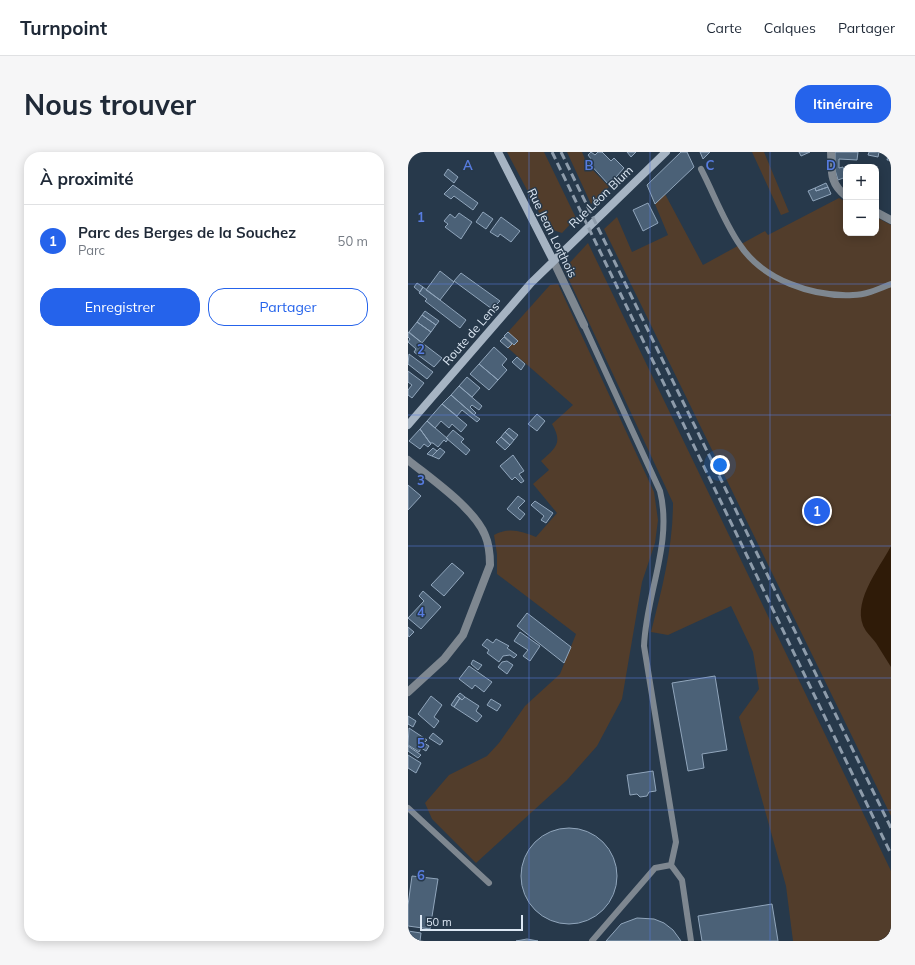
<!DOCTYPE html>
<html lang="fr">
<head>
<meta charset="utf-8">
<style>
	:root { --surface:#fff; --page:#f6f6f7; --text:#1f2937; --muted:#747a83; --line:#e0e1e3; --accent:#2563eb }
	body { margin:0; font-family:Mulish,sans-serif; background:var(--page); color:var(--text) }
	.controls { position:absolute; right:12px; top:12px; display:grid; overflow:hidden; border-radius:8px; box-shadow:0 2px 10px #0003 }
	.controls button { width:36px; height:36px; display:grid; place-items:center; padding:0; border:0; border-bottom:1px solid var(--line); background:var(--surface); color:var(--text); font:20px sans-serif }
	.scale { position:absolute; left:12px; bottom:10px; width:103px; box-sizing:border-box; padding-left:4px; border:2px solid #dde8f4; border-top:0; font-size:11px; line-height:14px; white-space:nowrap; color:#dde8f4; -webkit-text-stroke:3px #27394b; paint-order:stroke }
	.you { position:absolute; left:312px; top:313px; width:14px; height:14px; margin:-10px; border:3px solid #fff; border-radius:50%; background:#1a73e8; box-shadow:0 0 0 6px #1a73e833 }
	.badge { display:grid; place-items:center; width:26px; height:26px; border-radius:50%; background:var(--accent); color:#fff; font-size:13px; font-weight:700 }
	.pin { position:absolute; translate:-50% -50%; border:2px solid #fff; box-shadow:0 1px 4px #0006 }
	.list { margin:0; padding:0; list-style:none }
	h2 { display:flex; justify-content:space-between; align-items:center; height:52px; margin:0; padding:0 16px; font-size:17px }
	h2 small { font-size:13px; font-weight:400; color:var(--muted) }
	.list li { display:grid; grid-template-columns:26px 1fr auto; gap:12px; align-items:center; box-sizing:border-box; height:72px; padding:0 16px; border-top:1px solid var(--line) }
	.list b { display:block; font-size:15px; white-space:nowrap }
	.list p { margin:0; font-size:13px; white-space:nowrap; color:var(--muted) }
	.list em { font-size:13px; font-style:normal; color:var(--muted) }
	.actions { display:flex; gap:8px; padding:12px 16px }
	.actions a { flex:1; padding:9px 0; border:1px solid var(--accent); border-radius:16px; text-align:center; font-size:14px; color:var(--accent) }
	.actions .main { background:var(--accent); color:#fff }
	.map { position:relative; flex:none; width:483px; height:789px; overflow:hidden; border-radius:16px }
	header { display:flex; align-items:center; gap:24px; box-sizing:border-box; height:56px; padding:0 20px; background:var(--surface); border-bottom:1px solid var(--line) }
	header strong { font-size:19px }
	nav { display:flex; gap:22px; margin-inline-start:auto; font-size:14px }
	.intro { display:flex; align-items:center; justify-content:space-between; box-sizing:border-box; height:96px; padding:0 24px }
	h1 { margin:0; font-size:28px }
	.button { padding:10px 18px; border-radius:16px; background:var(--accent); color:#fff; font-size:14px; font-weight:700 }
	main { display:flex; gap:24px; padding:0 24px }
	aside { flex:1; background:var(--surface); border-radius:16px; box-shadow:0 2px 10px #0003 }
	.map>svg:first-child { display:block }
</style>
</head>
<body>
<header>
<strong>Turnpoint</strong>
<nav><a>Carte</a><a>Calques</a><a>Partager</a></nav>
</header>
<div class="intro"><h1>Nous trouver</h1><a class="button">Itinéraire</a></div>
<main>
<aside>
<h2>À proximité<small></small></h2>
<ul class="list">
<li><span class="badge">1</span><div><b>Parc des Berges de la Souchez</b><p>Parc</p></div><em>50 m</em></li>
</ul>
<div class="actions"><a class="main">Enregistrer</a><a>Partager</a></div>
</aside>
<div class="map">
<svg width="483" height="789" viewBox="0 0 483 789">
	<rect width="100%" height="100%" fill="#27394b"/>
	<path fill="#523d2b" d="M99 0H136L168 66 154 81 142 77 136 70Z
		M159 0H174L179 12 201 35 183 52Z
		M344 0H356L381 60 373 63Z
		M257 42 295 113 357 79 360 83 431 46 438 50V81H468V65L483 73V664L196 77 209 65 224 100 260 83 247 52Z
		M180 91 483 719V789H385L378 734 331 565 351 537 345 500 323 454 260 483 243 480C254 437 265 395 265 351L156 117Z
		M150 132 246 340 250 368 247 391 234 430 214 547 189 594 159 628 68 711 24 667 17 651 41 623 79 604 91 591 117 554 152 522 168 482 89 422V402L86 383C100 375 114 379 128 385L149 361 125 332 141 318 133 309C148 296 155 291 144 272L165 253 92 189 142 133Z"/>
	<path fill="#2f1b08" d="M483 394V515C478 507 473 499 468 491 465 487 461 483 458 479 441 453 471 417 483 394Z"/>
	<path fill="#4b6177" stroke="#91a6bc" d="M183 0 187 3 190 0H194L203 9 206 6 216 16 201 33 180 10 183 7 180 3Z
		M219 0H228L223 5Z
		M273 0H279L286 15 247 52 239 33Z
		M292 0H302L295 7Z
		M391 0H402L393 4Z
		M427 0H450L449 8 431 7V16L435 15 438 25 430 28 427 18Z
		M461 0H471L470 5 460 3Z
		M481 0H483V8H479Z
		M40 17 50 25 46 31 36 23Z
		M418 31 420 35 408 39 407 36Z
		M45 33 70 51 65 58 46 44 43 47 36 42Z
		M420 35 423 42 405 49 400 39 407 36 408 39Z
		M240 51 250 71 235 79 225 58Z
		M75 60 85 67 78 77 68 70Z
		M51 61 64 70 53 87 37 75 40 72 36 69 42 62 47 66Z
		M93 65 112 79 103 90 92 82 90 85 82 80Z
		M32 119 46 130 32 148 18 138Z
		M53 121 92 149 84 157 46 129Z
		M9 131 15 135 12 140 6 135Z
		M15 135 58 168 52 176 17 149 19 147 11 141Z
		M17 159 31 169 28 173 14 163Z
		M14 163 28 173 23 180 9 170Z
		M9 170 23 180 14 191 1 180Z
		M0 180 34 206 26 215 6 200 8 197 0 190 2 187 0 185Z
		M100 180 110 189 106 193 96 184Z
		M96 185 104 192 100 196 92 189Z
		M86 195 99 207 94 213 99 218 90 228 71 212Z
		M1 202 25 220 19 227 0 212Z
		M109 205 117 212 113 218 104 210Z
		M71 212 90 228 81 238 62 222Z
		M0 219 16 231 4 246 0 243V238L4 233 0 230Z
		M59 225 72 236 64 245 51 234Z
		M51 234 74 254 71 258 64 253 62 255 68 261 66 263 43 243Z
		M43 243 66 263 72 267 69 270 54 258 49 264 34 252Z
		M34 252 59 273 53 280 44 272 41 276 33 269 27 276 19 269Z
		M129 262 137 269 129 279 120 272Z
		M19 269 40 287 38 290 36 288 30 295 25 291H22L12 277Z
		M101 276 110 283 106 288 97 280Z
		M12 277 23 292 20 295 16 292 12 297 1 289Z
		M45 278 56 287 53 290 62 298 58 303 38 286Z
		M97 280 106 288 102 293 93 285Z
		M93 285 102 293 97 298 88 290Z
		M25 296 29 299 24 304 19 302Z
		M32 296 37 300 31 307 24 304Z
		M105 303 116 319 111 322 116 329 113 331 107 325 104 328 92 314Z
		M0 333 13 344 0 358Z
		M110 344 117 349 110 356 117 362 112 368 99 357Z
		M127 349 145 361 138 371 133 368 136 364 123 353Z
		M44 411 56 421 36 444 23 433Z
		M15 439 33 455 13 477 0 466 16 449 11 444Z
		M119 461 163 495 156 511 109 474Z
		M0 475 6 480 1 485 0 483Z
		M112 480 132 494 122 509 115 504 120 498 106 489Z
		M79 487 85 491 88 487 101 494 99 496 109 503 106 506 102 503 95 504 91 510 79 501 81 498 74 493Z
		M65 508 74 513 70 518 63 512Z
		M99 509 105 513 99 522 90 515 94 510Z
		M61 514 84 530 76 540 67 533 64 537 51 527Z
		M307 524 319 598 294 602 296 616 280 619 264 531Z
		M52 541 57 545 54 548 49 544Z
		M23 544 34 553 26 565 31 569 26 576 10 562Z
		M49 544 52 546 46 555 43 553Z
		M57 545 71 554 68 559 74 564 69 570 46 555 52 546 54 548Z
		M83 547 93 553 89 559 79 553Z
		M0 564 8 569 5 575 0 572Z
		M1 576 19 588 16 591 21 594 18 599 13 596 11 600 0 593Z
		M25 581 35 589 32 593 21 586Z
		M0 594 13 603 10 606 0 599Z
		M0 603 13 611 8 621 0 616Z
		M245 619 248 639 241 640 239 644 232 645 229 642 222 643 219 623Z
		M113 724a48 48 0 1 1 96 0a48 48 0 1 1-96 0Z
		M4 724 30 727 22 777 0 774V753Z
		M364 752 370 789H294L290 764Z
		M229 766 246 767 256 771 265 778 273 789H198L213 772Z
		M0 779 13 781 12 789H0Z
		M119 787 130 789H108Z"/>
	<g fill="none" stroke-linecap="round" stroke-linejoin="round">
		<path stroke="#7e8790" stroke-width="6" d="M293 17C306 42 316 70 332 93 355 128 405 145 445 143 458 143 471 137 483 132
			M176 173 252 339C265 391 238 442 236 494L268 690 263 713 274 728 283 789
			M0 656 81 731
			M184 789 247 716 263 713"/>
		<path stroke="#7e8790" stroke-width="8" d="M423 0C424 19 421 31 438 44
			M468 60 483 68
			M145 108 176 173
			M0 308C22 326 66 356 77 383 81 392 82 403 82 413L55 483 36 507 0 540"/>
		<path stroke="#a6b4c3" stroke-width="8" d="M90 0 145 108
			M0 273 123 131 258 0"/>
		<path stroke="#8e9cab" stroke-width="3" stroke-dasharray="8 4" stroke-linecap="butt" d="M144 0 483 702
			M153 0 483 676"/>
	</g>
	<path fill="none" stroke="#577ce0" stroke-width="1" stroke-opacity="0.55" d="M121 0V789M242 0V789M362 0V789M0 132H483M0 263H483M0 394H483M0 526H483M0 658H483"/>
	<g text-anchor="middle" stroke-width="3" stroke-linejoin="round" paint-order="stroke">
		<g font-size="12" fill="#dde8f4" stroke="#27394b">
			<text transform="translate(193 45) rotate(-44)" y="4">Rue Léon Blum</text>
			<text transform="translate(144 81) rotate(64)" y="4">Rue Jean Lorthois</text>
			<text transform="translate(63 182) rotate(-49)" y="4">Route de Lens</text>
		</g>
	</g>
	<g font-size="13" text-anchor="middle" font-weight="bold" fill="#577ce0" stroke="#27394b" stroke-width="3" stroke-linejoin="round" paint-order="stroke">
		<text x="60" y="18">A</text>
		<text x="181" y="18">B</text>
		<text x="302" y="18">C</text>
		<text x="423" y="18">D</text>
		<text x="13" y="70">1</text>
		<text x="13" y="202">2</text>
		<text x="13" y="333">3</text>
		<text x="13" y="465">4</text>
		<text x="13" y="596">5</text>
		<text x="13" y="728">6</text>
	</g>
</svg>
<div class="controls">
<button>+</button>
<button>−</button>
</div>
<div class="scale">50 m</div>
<div class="you"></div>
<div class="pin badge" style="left:409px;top:359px">1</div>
</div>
</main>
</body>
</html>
